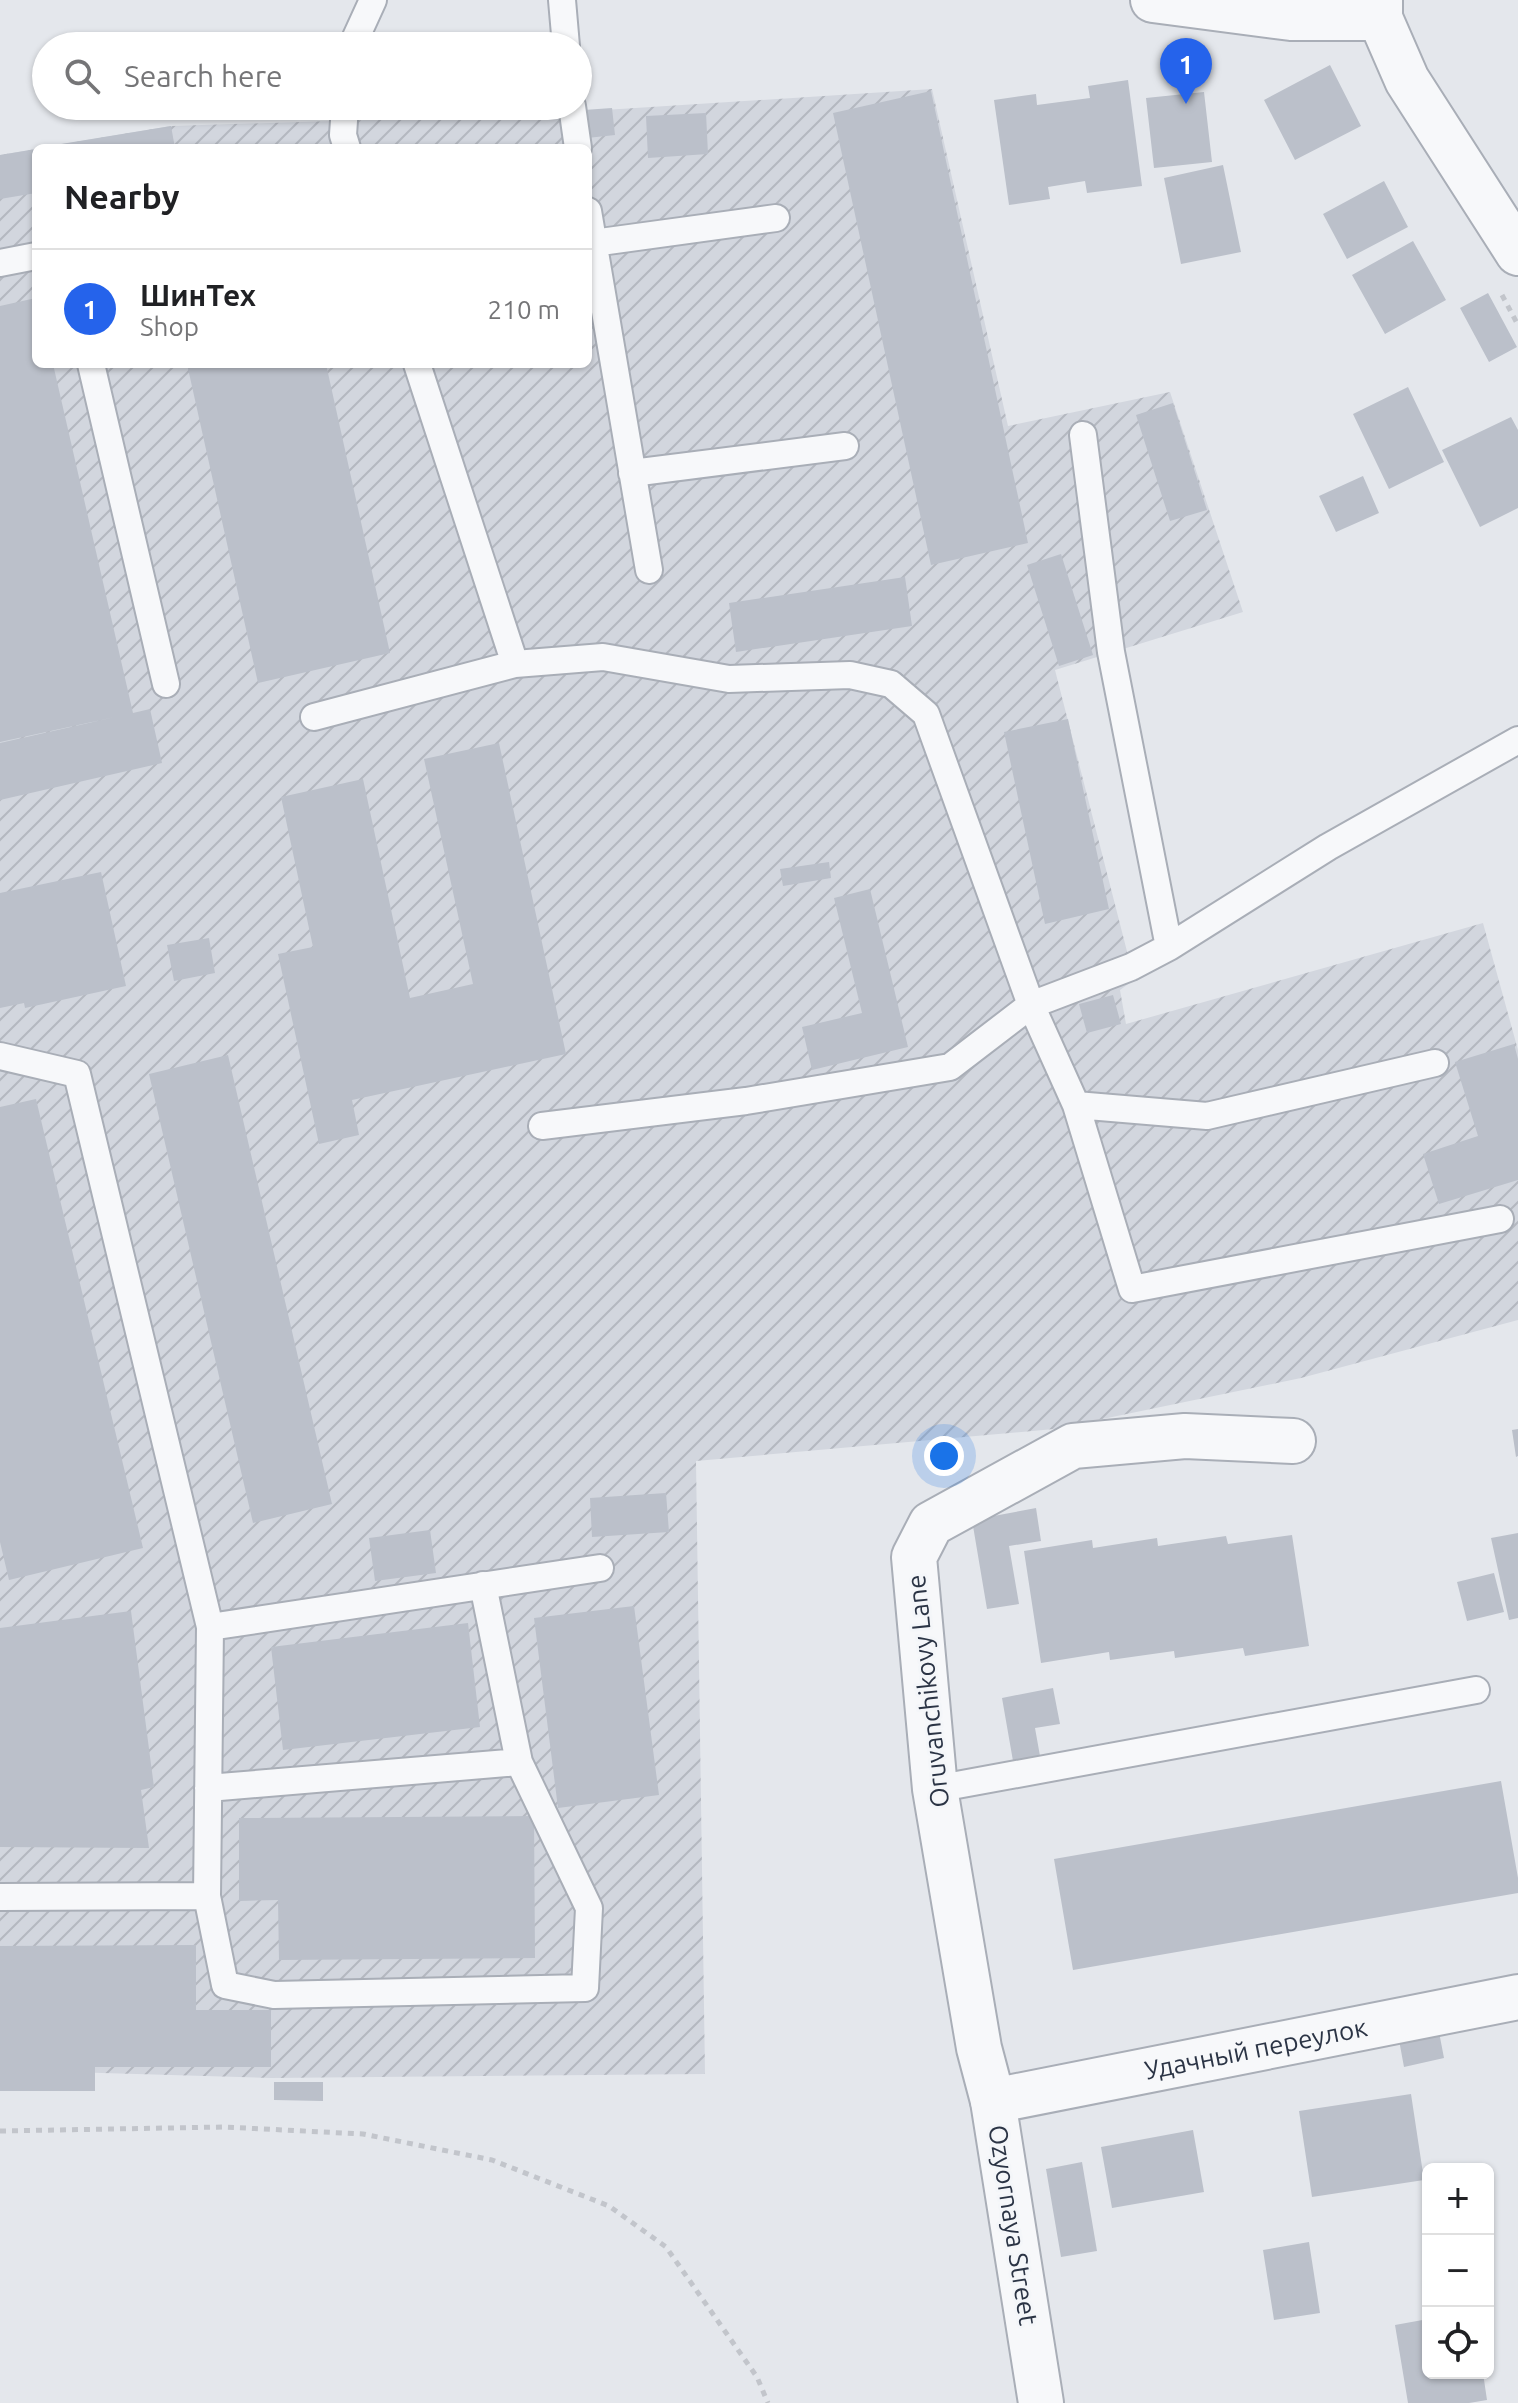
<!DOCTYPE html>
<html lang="en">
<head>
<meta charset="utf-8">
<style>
	:root { --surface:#fff; --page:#f6f6f6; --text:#202124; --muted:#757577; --line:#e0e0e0; --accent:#2563eb }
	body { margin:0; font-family:Ubuntu,sans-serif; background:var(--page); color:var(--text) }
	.controls { position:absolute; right:24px; bottom:24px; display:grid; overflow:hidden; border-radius:12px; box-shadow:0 2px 6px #0004 }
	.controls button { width:72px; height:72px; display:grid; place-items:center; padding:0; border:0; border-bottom:2px solid var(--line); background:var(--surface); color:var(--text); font:40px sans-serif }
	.you { position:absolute; left:944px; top:1456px; width:28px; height:28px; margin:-20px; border:6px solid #fff; border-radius:50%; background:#1a73e8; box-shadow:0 0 0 12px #1a73e833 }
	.badge { display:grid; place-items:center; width:52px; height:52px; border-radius:50%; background:var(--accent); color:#fff; font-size:26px; font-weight:700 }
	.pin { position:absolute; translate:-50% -66px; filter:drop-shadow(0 2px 4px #0008) }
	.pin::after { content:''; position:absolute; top:42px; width:28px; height:24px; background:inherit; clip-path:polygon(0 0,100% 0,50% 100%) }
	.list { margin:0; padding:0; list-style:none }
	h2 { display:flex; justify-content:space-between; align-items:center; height:104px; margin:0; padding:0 32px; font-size:34px }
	h2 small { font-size:26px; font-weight:400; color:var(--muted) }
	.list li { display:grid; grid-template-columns:52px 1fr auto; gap:24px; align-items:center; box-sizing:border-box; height:120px; padding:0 32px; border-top:2px solid var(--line) }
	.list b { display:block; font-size:30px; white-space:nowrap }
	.list p { margin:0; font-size:26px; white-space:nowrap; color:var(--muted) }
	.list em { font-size:26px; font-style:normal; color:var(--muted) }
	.icon { flex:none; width:44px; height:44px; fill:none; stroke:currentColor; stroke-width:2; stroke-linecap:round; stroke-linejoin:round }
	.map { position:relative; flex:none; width:1518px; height:2403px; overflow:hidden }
	.search { position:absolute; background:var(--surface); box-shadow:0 2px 6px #0004; left:32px; top:32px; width:560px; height:88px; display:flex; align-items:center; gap:20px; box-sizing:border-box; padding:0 28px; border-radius:44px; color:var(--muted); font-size:30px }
	.panel { position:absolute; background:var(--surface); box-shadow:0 2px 6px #0004; left:32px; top:144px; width:560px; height:224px; border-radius:12px }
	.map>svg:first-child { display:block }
</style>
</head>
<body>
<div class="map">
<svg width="1518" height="2403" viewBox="0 0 1518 2403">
	<defs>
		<pattern id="industrial-furrows" width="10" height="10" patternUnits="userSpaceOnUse" patternTransform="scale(2)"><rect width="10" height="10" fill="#d2d6de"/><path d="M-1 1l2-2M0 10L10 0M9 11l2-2" fill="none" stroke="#b4b8c0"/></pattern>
	</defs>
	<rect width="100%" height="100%" fill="#e4e7ec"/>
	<path fill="url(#industrial-furrows)" d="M932 89 1008 426 1170 392 1243 612 1055 670 1131 967V982L1120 990 1126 1024 1483 923 1518 1050V1320L1301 1378 1054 1429 696 1461 705 2074 271 2078 0 2070V155L36 149V364H588V148H39L171 126 526 115Z"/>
	<path fill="#bbc0ca" d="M1330 65 1361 126 1295 160 1264 100Z
		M1128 80 1142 186 1087 193 1085 181 1048 187 1050 199 1009 205 994 100 1036 94 1037 105 1090 98 1088 86Z
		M931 91 1028 543 931 565 833 113Z
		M1204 92 1212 162 1154 168 1146 98Z
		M612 108 615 135 587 138 584 110Z
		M706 113 708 154 648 158 646 116Z
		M171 126 175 148H49V146Z
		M36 149V193L0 199V155Z
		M1223 165 1241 252 1181 264 1164 178Z
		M1384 181 1408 227 1347 259 1323 214Z
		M1413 241 1446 300 1385 334 1352 275Z
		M1488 293 1517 347 1489 362 1460 308Z
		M36 298V364H53L133 713 150 709 162 763 0 800V743L115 717 0 742V306Z
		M187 364H326L390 653 258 683Z
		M1408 387 1444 462 1389 489 1353 414Z
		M1173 403 1207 510 1170 521 1136 415Z
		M1511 417 1518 430V508L1480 527 1442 450Z
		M1363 476 1379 513 1336 532 1319 496Z
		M1061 554 1093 655 1059 666 1027 565Z
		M905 577 912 626 736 652 729 603Z
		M1068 719 1109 909 1045 924 1004 732Z
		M499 743 566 1054 352 1100 359 1135 319 1144 278 954 313 947 281 797 363 779 410 998 473 984 424 759Z
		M829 862 831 878 783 886 780 869Z
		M101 872 126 986 25 1008 24 1003 0 1008V893Z
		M870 889 908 1047 812 1070 802 1027 862 1013 834 898Z
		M209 938 215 973 174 981 167 945Z
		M1113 995 1121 1024 1087 1033 1079 1004Z
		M1514 1044 1518 1059V1180L1439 1204 1423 1154 1478 1136 1455 1062Z
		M228 1055 332 1504 253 1523 149 1074Z
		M36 1099 143 1548 9 1580 0 1542V1107Z
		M1518 1429V1456L1516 1457 1512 1430Z
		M666 1493 669 1532 592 1537 590 1498Z
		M1036 1508 1041 1541 1009 1546 1019 1604 987 1609 972 1520Z
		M430 1530 436 1573 375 1581 369 1538Z
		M1518 1533V1618L1509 1620 1491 1538Z
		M1292 1535 1309 1646 1245 1656 1243 1648 1175 1658 1174 1651 1110 1660 1109 1652 1041 1663 1024 1551 1092 1540 1093 1548 1157 1538 1158 1546 1226 1536 1228 1544Z
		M1494 1573 1504 1612 1467 1621 1457 1582Z
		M634 1606 659 1795 558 1808 534 1618Z
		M131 1611 154 1787 141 1790 149 1848 0 1847V1628Z
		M468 1623 480 1727 283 1750 271 1647Z
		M1053 1688 1060 1724 1035 1728 1040 1756 1013 1761 1002 1698Z
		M1501 1781 1518 1878V1893L1073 1970 1054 1859Z
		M534 1816 535 1958 279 1960 278 1900 239 1901V1818Z
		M196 1945V2010H271V2067H95V2091H0V1946Z
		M1439 2032 1444 2058 1404 2067 1399 2040Z
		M274 2082H323V2101L274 2100Z
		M1411 2094 1424 2180 1312 2197 1299 2111Z
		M1193 2130 1204 2192 1112 2208 1101 2147Z
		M1082 2162 1097 2251 1061 2257 1046 2169Z
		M1309 2242 1320 2313 1274 2320 1263 2250Z
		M1428 2319V2373H1483L1487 2400 1469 2403H1408L1395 2325Z"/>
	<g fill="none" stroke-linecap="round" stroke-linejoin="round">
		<defs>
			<path id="service" d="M562 0 566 46
				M352 46 373 0
				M345 106 343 135 347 148
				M572 106 578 148
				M588 211 649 570
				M593 243 776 218
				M0 263 36 256
				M91 364 166 684
				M417 364 515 664 603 657 729 679 850 675 891 684 926 714 1031 1005 1076 1105 1207 1116 1435 1063
				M1083 435 1111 652 1169 947
				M632 473 845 446
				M314 717 515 664
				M0 1056 77 1074 210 1627 207 1896 225 1985 274 1995 585 1988 589 1908 519 1762 483 1585
				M1076 1105 1132 1289 1500 1219
				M542 1126 746 1101 950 1067 1031 1005 1131 967 1169 947 1328 847 1518 740
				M210 1627 600 1568
				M208 1788 519 1762
				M935 1789 1476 1690
				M0 1897 207 1896"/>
			<g id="minor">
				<path d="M1153 0 1291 18H1380"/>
				<path id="s1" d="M993 2101 1518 1997"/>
				<path d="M1041 2403 993 2101 979 2048 935 1789 914 1557 931 1524 1073 1446 1185 1436 1293 1441"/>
			</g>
			<path id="tertiary" d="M1380 0V18L1407 80 1518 253"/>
		</defs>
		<use href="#service" stroke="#a9aeb7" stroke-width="30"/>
		<use href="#minor" stroke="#a9aeb7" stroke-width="48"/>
		<use href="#tertiary" stroke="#a9aeb7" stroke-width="48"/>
		<path stroke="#c2c5cb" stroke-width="5" stroke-dasharray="6 6" stroke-linecap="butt" d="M1502 295 1518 325
			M0 2131 224 2127 363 2134 492 2160 609 2206 666 2247 757 2377 768 2403"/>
		<use href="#service" stroke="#f7f8fa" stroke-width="26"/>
		<use href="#minor" stroke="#f7f8fa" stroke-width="44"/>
		<use href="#tertiary" stroke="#f7f8fa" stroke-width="44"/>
	</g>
	<g text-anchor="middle" stroke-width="6" stroke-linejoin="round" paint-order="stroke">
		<g font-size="26" fill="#2b3445" stroke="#f4f6f9">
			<text transform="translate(928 1691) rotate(-96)" y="9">Oruvanchikovy Lane</text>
			<text dy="9" stroke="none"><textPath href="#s1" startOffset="268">Удачный переулок</textPath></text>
			<text transform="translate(1013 2225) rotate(81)" y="9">Ozyornaya Street</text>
		</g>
	</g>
</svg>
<div class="controls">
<button>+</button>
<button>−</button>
<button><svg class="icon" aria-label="locate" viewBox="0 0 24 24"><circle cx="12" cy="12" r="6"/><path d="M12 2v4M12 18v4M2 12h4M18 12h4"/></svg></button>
</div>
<div class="you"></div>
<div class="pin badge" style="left:1186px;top:104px">1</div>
<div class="search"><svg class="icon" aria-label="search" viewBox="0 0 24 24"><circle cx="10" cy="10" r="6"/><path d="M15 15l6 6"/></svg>Search here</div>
<section class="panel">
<h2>Nearby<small></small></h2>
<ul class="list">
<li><span class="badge">1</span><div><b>ШинТех</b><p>Shop</p></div><em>210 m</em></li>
</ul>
</section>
</div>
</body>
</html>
